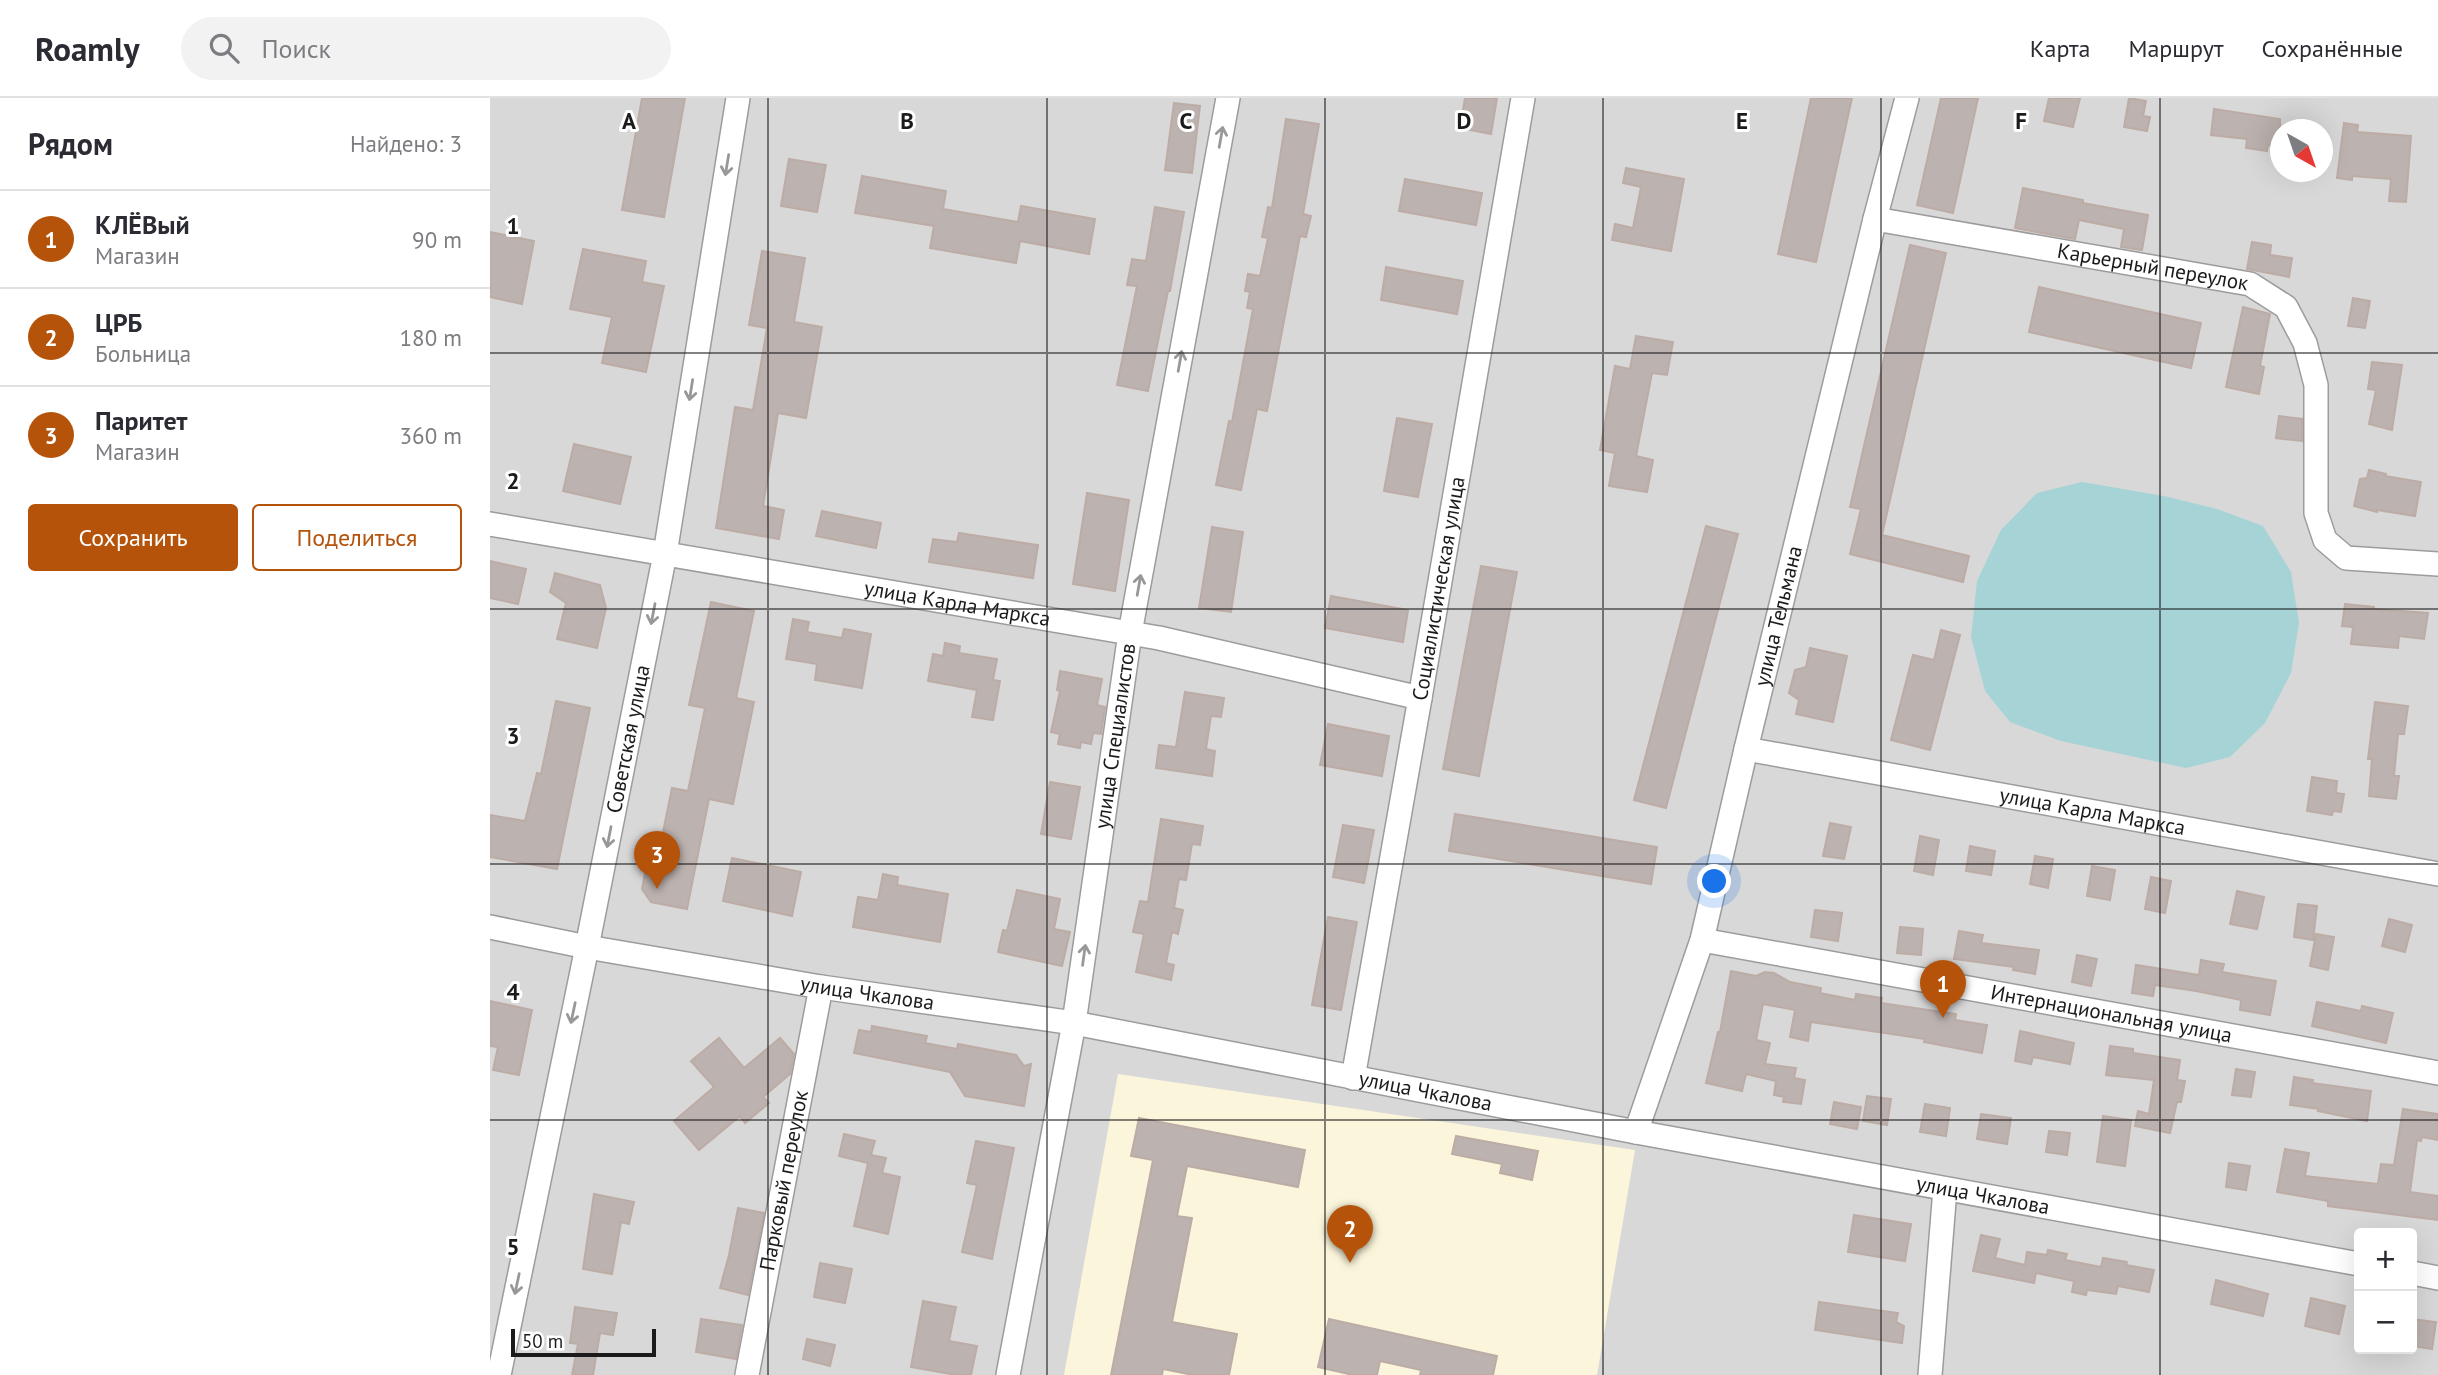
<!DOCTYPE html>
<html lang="ru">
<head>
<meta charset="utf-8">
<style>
	:root { --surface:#fff; --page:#f2f2f3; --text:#2b2b33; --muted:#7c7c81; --line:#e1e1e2; --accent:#b45309 }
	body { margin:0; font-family:"PT Sans",sans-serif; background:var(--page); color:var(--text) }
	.controls { position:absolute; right:21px; bottom:21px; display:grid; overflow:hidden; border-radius:7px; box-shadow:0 7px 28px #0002 }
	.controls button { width:63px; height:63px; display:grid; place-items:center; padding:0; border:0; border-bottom:2px solid var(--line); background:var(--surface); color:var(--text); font:35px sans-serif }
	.compass { position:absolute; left:1780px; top:21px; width:63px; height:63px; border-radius:50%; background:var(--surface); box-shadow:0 7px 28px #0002; rotate:140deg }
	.scale { position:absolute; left:21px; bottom:18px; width:145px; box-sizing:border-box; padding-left:7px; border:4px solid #1b1b1b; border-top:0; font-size:19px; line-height:24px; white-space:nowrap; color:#1b1b1b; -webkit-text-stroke:5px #fff; paint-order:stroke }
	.you { position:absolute; left:1225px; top:784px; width:24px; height:24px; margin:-18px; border:5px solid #fff; border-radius:50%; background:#1a73e8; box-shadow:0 0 0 10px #1a73e833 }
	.badge { display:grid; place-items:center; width:46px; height:46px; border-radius:50%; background:var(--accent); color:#fff; font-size:23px; font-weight:700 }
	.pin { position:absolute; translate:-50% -58px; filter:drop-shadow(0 2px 4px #0008) }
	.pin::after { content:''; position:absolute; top:37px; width:24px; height:21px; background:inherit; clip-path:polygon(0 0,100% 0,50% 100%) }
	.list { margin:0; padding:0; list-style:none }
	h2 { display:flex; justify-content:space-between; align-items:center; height:91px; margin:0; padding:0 28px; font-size:30px }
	h2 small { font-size:23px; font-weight:400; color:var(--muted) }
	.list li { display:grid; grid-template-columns:46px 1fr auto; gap:21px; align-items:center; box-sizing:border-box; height:98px; padding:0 28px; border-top:2px solid var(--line) }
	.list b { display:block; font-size:26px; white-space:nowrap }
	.list p { margin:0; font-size:23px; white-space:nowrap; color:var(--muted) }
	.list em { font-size:23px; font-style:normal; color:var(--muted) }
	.actions { display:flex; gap:14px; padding:21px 28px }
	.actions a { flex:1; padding:16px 0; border:2px solid var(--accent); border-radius:7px; text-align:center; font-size:24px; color:var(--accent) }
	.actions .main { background:var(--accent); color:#fff }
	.icon { flex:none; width:38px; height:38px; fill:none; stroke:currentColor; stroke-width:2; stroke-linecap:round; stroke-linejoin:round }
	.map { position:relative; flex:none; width:1948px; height:1277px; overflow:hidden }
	header { display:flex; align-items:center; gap:42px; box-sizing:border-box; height:98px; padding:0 35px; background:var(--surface); border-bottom:2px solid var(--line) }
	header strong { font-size:33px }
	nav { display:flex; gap:38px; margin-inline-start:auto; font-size:24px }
	.search { width:490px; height:63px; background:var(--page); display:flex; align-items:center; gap:18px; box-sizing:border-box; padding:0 24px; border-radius:38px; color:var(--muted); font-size:26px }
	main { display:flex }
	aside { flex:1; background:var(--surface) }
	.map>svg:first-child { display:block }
</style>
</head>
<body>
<header>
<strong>Roamly</strong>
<div class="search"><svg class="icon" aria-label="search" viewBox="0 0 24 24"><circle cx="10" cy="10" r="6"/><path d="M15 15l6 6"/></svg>Поиск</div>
<nav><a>Карта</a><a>Маршрут</a><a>Сохранённые</a></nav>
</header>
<main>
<aside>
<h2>Рядом<small>Найдено: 3</small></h2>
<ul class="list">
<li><span class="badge">1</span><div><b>КЛЁВый</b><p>Магазин</p></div><em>90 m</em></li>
<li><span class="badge">2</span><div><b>ЦРБ</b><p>Больница</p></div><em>180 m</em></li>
<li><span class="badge">3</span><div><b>Паритет</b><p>Магазин</p></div><em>360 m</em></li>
</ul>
<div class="actions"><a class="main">Сохранить</a><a>Поделиться</a></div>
</aside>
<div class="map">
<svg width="1948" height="1277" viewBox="0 0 1948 1277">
	<rect width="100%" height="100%" fill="#ece7e1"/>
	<path fill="#d9d8d8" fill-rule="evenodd" d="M0 0H1948V1277H0ZM1790 32H1832V74H1790ZM1869 1135H1922V1251H1869Z"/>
	<path fill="#fbf6db" d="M628 976 1145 1052 1107 1277H574Z"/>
	<path fill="#a5d3d6" d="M1592 384 1674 398 1727 411 1773 428 1801 474 1809 525 1801 575 1775 625 1740 659 1696 670 1571 643 1520 624 1495 593 1481 539 1487 483 1511 432 1547 395Z"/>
	<path fill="#bcb2af" stroke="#bcaca5" stroke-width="2" d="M152 0H195L174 119 132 112Z
		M975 0H1007L1001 36 970 30Z
		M1321 0H1362L1326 164 1288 156Z
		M1451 0H1488L1463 115 1427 107Z
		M1559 0H1590L1583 29 1554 23Z
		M1639 0 1656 3 1653 18 1660 19 1657 33 1634 29Z
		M684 5 710 8 702 75 675 72Z
		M1724 11 1790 21V49L1778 47 1777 53 1756 50 1757 41 1721 37Z
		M796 21 829 26 813 116 821 118 816 139 810 138 777 313 767 311 751 392 726 387 739 323 742 324 763 211 757 210 760 194 755 193 758 176 770 178 778 140 772 139 778 109 782 110Z
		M1854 25 1868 27 1867 34 1921 38 1916 104 1899 103 1901 81 1862 78V82L1847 80Z
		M299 61 336 67 327 114 291 108Z
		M1136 70 1194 81 1181 153 1122 142 1125 126 1143 130 1151 89 1133 85Z
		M372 78 456 93 453 111 528 124 531 108 605 121 599 156 530 143 526 165 440 150 444 128 365 115Z
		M915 81 992 95 986 127 909 113Z
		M1533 90 1593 102V105L1658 117 1652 152 1631 149 1634 131 1589 122 1585 141 1525 130Z
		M665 109 694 114 680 193H678L658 293 627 287 647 188 637 187 642 161 656 163Z
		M0 134 44 143 32 206 0 199Z
		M1762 144 1781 147 1780 157 1802 160 1799 179 1757 171Z
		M1420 147 1456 155 1392 437 1479 458 1473 484 1360 456 1371 411 1360 409Z
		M93 151 156 163 152 184 174 188 156 274 112 265 122 219 80 211Z
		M272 153 315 160 304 224 332 229 316 320 288 315 273 408 294 412 289 441 226 430 245 309 263 312 277 230 259 227Z
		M896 169 973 183 967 216 891 202Z
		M1549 189 1711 225 1701 270 1539 234Z
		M1863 200 1880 203 1875 230 1858 228Z
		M1753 209 1780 216 1770 268 1774 269 1769 296 1736 289Z
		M1146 238 1183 244 1177 277 1162 275 1146 358 1163 362 1157 394 1119 388 1125 355 1110 352 1125 268 1140 271Z
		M1882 264 1912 267 1902 332 1879 326 1886 292 1878 291Z
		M1789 318 1812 321V343L1786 340Z
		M907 320 942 326 928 399 894 393Z
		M84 346 141 359 130 406 73 393Z
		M1879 372 1896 376 1895 378 1931 384 1925 418 1887 412V414L1864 408 1870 381 1877 380Z
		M597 395 639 402 625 493 583 486Z
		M332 413 391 425 386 450 326 438Z
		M1216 428 1248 436 1176 710 1144 702Z
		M722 429 753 434 741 514 709 510Z
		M469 435 548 447 543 480 439 464 443 441 467 444Z
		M0 463 36 471 28 506 0 500Z
		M991 468 1027 474 989 678 953 671Z
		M65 475 110 487 116 510 107 550 67 541 76 505 60 494Z
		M841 498 918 512 913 544 835 530Z
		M221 504 264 513 246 600 264 604 243 706 219 701 197 811 161 804 152 791 156 771 165 773 182 690 198 693 215 610 199 607Z
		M1855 506 1884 509V511L1938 515 1934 541 1909 538 1908 550 1861 546 1863 529 1852 528Z
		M303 521 319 524 317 534 352 540 354 531 381 536 372 590 325 582 327 566 296 561Z
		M1451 532 1470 537 1440 652 1401 642 1423 557 1444 562Z
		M455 545 470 548 469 555 507 561 503 582 510 583 503 622 482 619 487 592 438 583 443 556 453 558Z
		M1320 550 1357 558 1343 624 1306 616 1309 602 1299 595 1305 572 1316 569Z
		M570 573 612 581 607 607 615 609 611 636 603 635 601 646 591 644 590 650 568 646 570 636 561 634 570 593 567 592Z
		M695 594 734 600 731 619 721 618 716 651 725 653 722 678 666 670 669 647 686 649Z
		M66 603 100 610 67 771 0 759V717L35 723 47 675 51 676Z
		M1885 604 1918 608 1914 636H1908L1904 678H1909L1906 701 1879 698 1882 661H1878Z
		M838 626 899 638 892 678 830 667Z
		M1822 679 1847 683 1846 695 1854 696 1851 714 1843 713 1842 717 1817 713Z
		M560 684 590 689 581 741 551 736Z
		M965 716 1167 749 1161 786 959 753Z
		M671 721 713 728 710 747 702 746 696 782 689 781 684 810 693 812 688 836 682 834 676 865 684 867 681 882 646 874 654 836 643 834 650 803 658 804Z
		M1340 725 1361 729 1354 761 1333 758Z
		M853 727 884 732 874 785 843 779Z
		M1430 738 1449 742 1443 777 1424 773Z
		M1480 748 1505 753 1501 777 1476 773Z
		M1545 758 1563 761 1558 790 1540 786Z
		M242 760 311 774 302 818 233 803Z
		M1602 768 1625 772 1620 802 1597 798Z
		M393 776 408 779 407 787 458 796 450 844 363 829 368 799 388 802Z
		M1661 779 1681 783 1675 815 1655 811Z
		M527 792 570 801 564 831 580 834 572 868 508 854 513 832 517 833Z
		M1747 793 1774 799 1767 831 1740 826Z
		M1808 806 1827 808 1823 842 1804 839Z
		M1325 812 1352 815 1348 843 1321 839Z
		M838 819 867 824 851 912 822 907Z
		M1899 821 1922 827 1915 854 1892 848Z
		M1410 829 1433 831 1431 857 1407 855Z
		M1469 833 1493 837 1491 845 1549 852 1545 876 1523 872 1524 869 1464 861Z
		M1826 836 1844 839 1838 872 1820 868Z
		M1587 857 1607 861 1601 888 1582 884Z
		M1711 862 1734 866 1732 874 1786 883 1780 917 1750 912 1751 902 1706 893 1665 887 1663 898 1642 895 1646 867 1709 877Z
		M1241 873 1266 878 1275 874 1284 875 1300 884 1331 890 1330 895 1365 902 1366 896 1392 900 1391 905 1466 916 1465 922 1497 927 1492 955 1434 944 1435 941 1321 924 1318 943 1300 939 1305 912 1273 906 1266 942 1280 945 1275 966 1306 970 1304 980 1315 982 1311 1006 1293 1004 1294 999 1284 997 1286 983 1256 976 1252 993 1216 985 1228 934H1230Z
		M0 903 42 912 29 977 3 972 8 949 0 948Z
		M1827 904 1871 913 1872 908 1903 915 1896 945 1822 928Z
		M382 928 437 938 435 945 467 951 468 946 526 957 534 968 541 966 534 1008 475 998 460 974 364 955 369 932 381 934Z
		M1530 933 1584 945 1580 966 1543 959 1541 966 1525 963Z
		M229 940 254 970 290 940 304 956 300 976 273 999 279 1005 255 1025 250 1018 209 1052 184 1023 224 989 201 963Z
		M1620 948 1643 951V955L1690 962 1687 982 1695 983 1691 1004H1687L1680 1035 1645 1028 1648 1013 1659 1016 1664 982 1616 977Z
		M1746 971 1765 974 1761 999 1742 997Z
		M1804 979 1823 982 1822 985 1881 993 1877 1023 1828 1013 1829 1011 1800 1007Z
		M1377 998 1401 1001 1397 1027 1373 1023Z
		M1344 1004 1371 1009 1367 1031 1340 1026Z
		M1435 1006 1460 1010 1456 1038 1430 1034Z
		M1913 1011 1948 1016V1042L1932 1039 1931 1043 1927 1042 1920 1094 1948 1098V1122L1838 1108V1103L1787 1094 1795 1051 1819 1055 1815 1078 1888 1086 1891 1066 1904 1067Z
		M1491 1016 1521 1020 1517 1046 1487 1041Z
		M1613 1018 1641 1022 1635 1068 1607 1064Z
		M649 1020 815 1052 808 1089 697 1068 687 1118 702 1120 682 1224 747 1236 739 1277H703L673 1271 672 1277H621L663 1062 641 1058Z
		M1559 1033 1580 1035 1577 1057 1556 1054Z
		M354 1036 385 1043 381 1057 396 1060 392 1075 410 1079 398 1136 364 1128 378 1065 349 1058Z
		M966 1038 1048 1053 1042 1082 1010 1075 1012 1066 962 1056Z
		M486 1043 524 1050 502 1161 472 1154 487 1087 477 1085Z
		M1739 1065 1760 1068 1756 1092 1736 1089Z
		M104 1096 144 1104 139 1126 131 1124 122 1176 93 1171Z
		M248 1110 274 1115 258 1197 230 1190 239 1157Z
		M1364 1117 1421 1126 1415 1163 1358 1154Z
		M1491 1137 1510 1141 1505 1160 1535 1167 1537 1154 1557 1157 1558 1152 1577 1156 1575 1162 1611 1169 1613 1160 1637 1164 1636 1167 1664 1172 1659 1194 1628 1188 1626 1196 1597 1192 1596 1197 1582 1194 1584 1183 1546 1175 1544 1185 1483 1173Z
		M330 1165 362 1171 355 1205 324 1199Z
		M1726 1182 1778 1196 1773 1218 1721 1206Z
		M1821 1200 1855 1208 1849 1236 1815 1228Z
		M433 1203 466 1209 459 1243 487 1248 481 1277H466L421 1269Z
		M1329 1204 1408 1215 1406 1224 1414 1228 1412 1245 1325 1232Z
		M85 1209 127 1215 123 1237 110 1235 103 1277H82L88 1246 80 1245Z
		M211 1221 252 1227 246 1261 206 1254Z
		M839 1221 1007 1258 1003 1277H930L931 1272 890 1263 887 1277H863L828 1269Z
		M1922 1221 1946 1224 1942 1251 1922 1248Z
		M317 1241 345 1247 340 1268 313 1261Z"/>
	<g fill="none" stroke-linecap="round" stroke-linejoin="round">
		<defs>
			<g id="minor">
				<path id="s1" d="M1385 121 1760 186 1796 209 1815 245 1826 287V415L1835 442 1856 460 1948 466"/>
				<path id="s2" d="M0 426 669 540 930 600"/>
				<path id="s3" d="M1256 651 1948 776"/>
				<path id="s4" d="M0 829 97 849 331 889 584 925 1146 1034 1869 1166"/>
				<path id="s5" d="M1212 842 1948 975"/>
				<path id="s6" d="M863 980 930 600 1033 0"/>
				<path id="s7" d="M1146 1034 1212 842 1256 651 1385 121 1417 0"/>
				<path d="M1922 1175 1948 1180"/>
				<path id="s8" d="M9 1277 97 849 175 456 248 0"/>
				<path id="s9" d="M257 1277 331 889"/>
				<path id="s10" d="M518 1277 584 925 640 535 738 0"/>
				<path d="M1440 1277 1455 1091"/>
			</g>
		</defs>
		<use href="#minor" stroke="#9c9c9c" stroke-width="26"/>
		<use href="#minor" stroke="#fff" stroke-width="23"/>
	</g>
	<defs><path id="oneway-shaft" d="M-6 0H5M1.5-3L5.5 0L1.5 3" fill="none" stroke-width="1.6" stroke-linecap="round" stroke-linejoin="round" transform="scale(1.75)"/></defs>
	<g stroke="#989898">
		<use href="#oneway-shaft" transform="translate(731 39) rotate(-80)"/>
		<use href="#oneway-shaft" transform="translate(237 67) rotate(99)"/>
		<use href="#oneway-shaft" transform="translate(690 263) rotate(-80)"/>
		<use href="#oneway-shaft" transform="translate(201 292) rotate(99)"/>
		<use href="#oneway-shaft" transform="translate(649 487) rotate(-80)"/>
		<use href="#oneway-shaft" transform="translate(163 516) rotate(101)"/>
		<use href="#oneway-shaft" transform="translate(119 739) rotate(101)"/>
		<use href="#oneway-shaft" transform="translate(594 857) rotate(-82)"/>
		<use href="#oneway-shaft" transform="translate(83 915) rotate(102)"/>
		<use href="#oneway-shaft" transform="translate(27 1186) rotate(102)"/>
	</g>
	<path fill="none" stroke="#1b1b1b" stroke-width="2" stroke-opacity="0.55" d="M278 0V1277M557 0V1277M835 0V1277M1113 0V1277M1391 0V1277M1670 0V1277M0 255H1948M0 511H1948M0 766H1948M0 1022H1948"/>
	<g text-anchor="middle" stroke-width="6" stroke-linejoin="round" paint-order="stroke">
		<g font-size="21" fill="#1b1b1b" stroke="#fff">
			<text dy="7" stroke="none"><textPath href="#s1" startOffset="282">Карьерный переулок</textPath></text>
			<text dy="7" stroke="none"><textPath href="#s6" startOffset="497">Социалистическая улица</textPath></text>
			<text dy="7" stroke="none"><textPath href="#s2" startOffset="474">улица Карла Маркса</textPath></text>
			<text dy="7" stroke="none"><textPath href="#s7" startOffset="536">улица Тельмана</textPath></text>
			<text dy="7" stroke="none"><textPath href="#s10" startOffset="648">улица Специалистов</textPath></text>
			<text dy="7" stroke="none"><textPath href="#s8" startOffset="649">Советская улица</textPath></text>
			<text dy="7" stroke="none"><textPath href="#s3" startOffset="352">улица Карла Маркса</textPath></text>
			<text dy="7" stroke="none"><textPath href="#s4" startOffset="383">улица Чкалова</textPath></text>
			<text dy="7" stroke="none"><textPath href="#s5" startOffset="416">Интернациональная улица</textPath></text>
			<text dy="7" stroke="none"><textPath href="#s4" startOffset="950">улица Чкалова</textPath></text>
			<text dy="7" stroke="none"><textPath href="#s9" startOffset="198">Парковый переулок</textPath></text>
			<text dy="7" stroke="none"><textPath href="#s4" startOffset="1517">улица Чкалова</textPath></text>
		</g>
	</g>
	<g font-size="23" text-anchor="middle" font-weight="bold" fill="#1b1b1b" stroke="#fff" stroke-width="6" stroke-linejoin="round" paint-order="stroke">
		<text x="139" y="31">A</text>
		<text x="417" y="31">B</text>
		<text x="696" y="31">C</text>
		<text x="974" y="31">D</text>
		<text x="1252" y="31">E</text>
		<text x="1531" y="31">F</text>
		<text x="23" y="136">1</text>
		<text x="23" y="391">2</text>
		<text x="23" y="646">3</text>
		<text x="23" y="902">4</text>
		<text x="23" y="1157">5</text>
	</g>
</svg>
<div class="controls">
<button>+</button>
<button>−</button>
</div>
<svg class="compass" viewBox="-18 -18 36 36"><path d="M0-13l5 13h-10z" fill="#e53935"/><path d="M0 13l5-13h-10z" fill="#7c7c81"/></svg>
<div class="scale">50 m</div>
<div class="you"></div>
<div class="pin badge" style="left:1453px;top:920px">1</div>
<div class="pin badge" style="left:860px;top:1165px">2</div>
<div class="pin badge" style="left:167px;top:791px">3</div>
</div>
</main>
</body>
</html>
